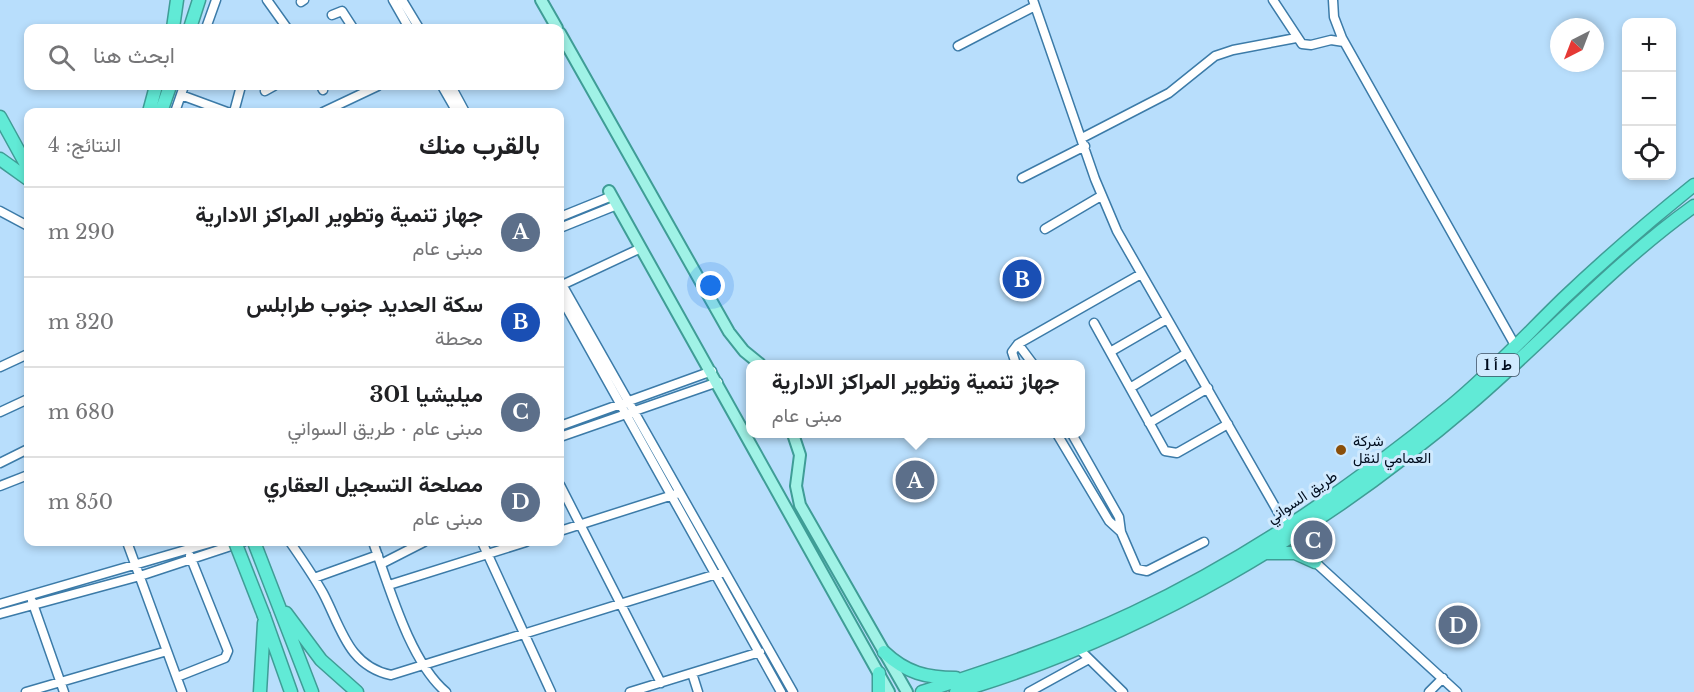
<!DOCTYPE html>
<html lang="ar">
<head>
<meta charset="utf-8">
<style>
	:root { --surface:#fff; --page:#f2f2f2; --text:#202124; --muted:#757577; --line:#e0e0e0; --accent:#2563eb }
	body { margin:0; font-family:"Libre Baskerville",Vazirmatn,serif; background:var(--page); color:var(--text); direction:rtl }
	.controls { position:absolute; right:18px; top:18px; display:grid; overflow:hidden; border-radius:12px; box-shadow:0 3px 9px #0003 }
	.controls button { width:54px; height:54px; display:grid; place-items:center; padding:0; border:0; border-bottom:2px solid var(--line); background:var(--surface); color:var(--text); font:30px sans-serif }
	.compass { position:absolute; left:1550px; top:18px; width:54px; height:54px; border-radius:50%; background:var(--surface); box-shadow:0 3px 9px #0003; rotate:222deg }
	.you { position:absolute; left:711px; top:286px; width:21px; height:21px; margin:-15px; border:4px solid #fff; border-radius:50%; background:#1a73e8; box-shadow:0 0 0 9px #1a73e833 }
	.badge { display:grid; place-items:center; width:39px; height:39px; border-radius:50%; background:var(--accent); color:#fff; font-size:20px; font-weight:700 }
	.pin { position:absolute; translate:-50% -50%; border:3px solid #fff; box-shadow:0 2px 6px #0006 }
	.popup { position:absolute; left:746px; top:360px; width:339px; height:78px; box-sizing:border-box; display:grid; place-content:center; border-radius:12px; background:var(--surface); filter:drop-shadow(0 2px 4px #0005); font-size:20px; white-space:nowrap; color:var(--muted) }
	.popup b { font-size:22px; color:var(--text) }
	.popup::after { content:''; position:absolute; left:50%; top:100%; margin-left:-12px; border:12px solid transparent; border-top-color:var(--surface) }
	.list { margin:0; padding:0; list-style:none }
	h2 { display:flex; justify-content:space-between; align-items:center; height:78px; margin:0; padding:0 24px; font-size:26px }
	h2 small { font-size:20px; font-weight:400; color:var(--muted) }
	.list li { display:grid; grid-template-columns:39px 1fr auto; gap:18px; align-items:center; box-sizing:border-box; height:90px; padding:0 24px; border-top:2px solid var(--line) }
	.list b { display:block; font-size:22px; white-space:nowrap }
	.list p { margin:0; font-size:20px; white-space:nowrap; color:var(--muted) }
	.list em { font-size:20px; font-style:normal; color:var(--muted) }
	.icon { flex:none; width:33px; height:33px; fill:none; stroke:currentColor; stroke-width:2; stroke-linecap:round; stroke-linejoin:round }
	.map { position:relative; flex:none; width:1694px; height:692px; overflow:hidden; direction:ltr }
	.search { position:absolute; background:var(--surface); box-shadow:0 3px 9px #0003; left:24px; top:24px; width:540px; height:66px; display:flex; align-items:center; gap:15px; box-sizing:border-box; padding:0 21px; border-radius:12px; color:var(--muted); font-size:22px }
	.panel { position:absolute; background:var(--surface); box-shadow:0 3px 9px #0003; left:24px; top:108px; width:540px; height:438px; border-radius:12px; direction:rtl }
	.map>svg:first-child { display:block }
</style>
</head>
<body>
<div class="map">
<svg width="1694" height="692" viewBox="0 0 1694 692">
	<rect width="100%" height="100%" fill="#b8defc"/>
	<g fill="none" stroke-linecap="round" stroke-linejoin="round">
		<defs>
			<path id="minor" d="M267 0 287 28
				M393 0 409 28
				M402 0 419 28
				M1033 0 1095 179 1117 231 1286 526 1315 562 1457 692
				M1273 0 1302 44 1311 45 1331 40 1344 42
				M1333 0 1334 17 1342 38 1516 347
				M301 2 304 0
				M332 15 342 11 353 28
				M206 28 216 0
				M958 46 1035 6
				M321 86 323 90
				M442 86 457 112
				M451 86 465 112
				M265 91 274 86
				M181 95 227 112
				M175 112 184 86
				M234 112 241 86
				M323 112 378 86
				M1082 138 1169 93 1215 56 1233 50 1296 38
				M1022 178 1085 146
				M0 211 28 226
				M560 217 612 196
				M560 228 617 205
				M1045 229 1101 196
				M560 281 793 692
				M560 286 641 248
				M560 296 781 692
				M1094 323 1165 451 1177 453 1228 424
				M1018 344 1033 364
				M1110 352 1167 319
				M1016 364 1012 352 1018 344 1141 274
				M0 367 28 354
				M1130 388 1187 353
				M0 412 28 399
				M1149 423 1208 388
				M560 426 712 371
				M1057 434 1109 521 1121 532
				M1072 434 1119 517 1121 532 1137 569 1147 571 1204 542
				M560 437 718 382
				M0 463 28 449
				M560 485 661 683
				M0 486 28 475
				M560 531 676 494
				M127 542 182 692
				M290 542C301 558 313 575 323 593 341 627 348 666 391 675L723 572
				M373 542C389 586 410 662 446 692
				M482 542 551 692
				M381 564 424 542
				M314 578 378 555
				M389 585 526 542
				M32 601 64 692
				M0 604 213 542
				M0 614 140 576 243 542
				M1079 649 1123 692
				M692 673 698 692
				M177 677 225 658 228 651 190 556
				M26 692 167 651
				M630 692 760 652
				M1029 692 1089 659
				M1429 692 1443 678"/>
			<path id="major" d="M541 0 557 28
				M560 33 729 332 744 351 760 364
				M609 191 889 692
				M793 434 800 455 796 486 800 505 907 692"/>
			<path id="highway" d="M173 28 177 0
				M190 28 199 0
				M149 112 156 86
				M161 112 170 86
				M0 117 28 168
				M0 159 28 179
				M254 542 312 692
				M1267 553H1295L1315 562
				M1315 562V539L1320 517
				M286 613 321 660 357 692
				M264 616 291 692
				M884 652C906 673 927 678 956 678
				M879 673V692
				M260 692 264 623
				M922 692C994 669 1065 645 1133 613 1247 559 1354 486 1451 406 1491 373 1526 335 1563 299 1605 259 1649 221 1694 185
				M956 692C1145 636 1320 532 1470 404 1546 339 1613 264 1694 206"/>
		</defs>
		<use href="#minor" stroke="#3c7ba8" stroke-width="11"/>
		<use href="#major" stroke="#3f9d96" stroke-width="14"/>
		<use href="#highway" stroke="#3f9d96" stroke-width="15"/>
		<use href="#minor" stroke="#fff" stroke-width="8"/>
		<use href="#major" stroke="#a0f2e6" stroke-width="10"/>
		<use href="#highway" stroke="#61ead6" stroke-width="12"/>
		<defs>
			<path id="highway-bridge" d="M235 542 264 616"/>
		</defs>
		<use href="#highway-bridge" stroke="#3f9d96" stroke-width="15" stroke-linecap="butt"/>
		<use href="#highway-bridge" stroke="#61ead6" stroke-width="12"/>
	</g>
	<circle fill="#8a4f0a" stroke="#d0eafe" stroke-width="2" cx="1341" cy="450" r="6"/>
	<g text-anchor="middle" stroke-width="6" stroke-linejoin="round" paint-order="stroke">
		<rect fill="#d0eafe" stroke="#3e4f61" stroke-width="1.5" x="1477" y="354" width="42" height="22" rx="4.5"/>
		<g font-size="14" font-weight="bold" fill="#000d1e">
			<text x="1498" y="370">ط أ 1</text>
		</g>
		<g font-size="15" fill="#000d1e" stroke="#d0eafe" text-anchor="start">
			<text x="1353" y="446">شركة<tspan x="1353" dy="17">العمامي لنقل</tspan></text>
		</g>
		<g font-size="15" fill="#000d1e" stroke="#d0eafe">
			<text transform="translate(1302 497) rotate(-34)" y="5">طريق السواني</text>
		</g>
	</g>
</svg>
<div class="controls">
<button>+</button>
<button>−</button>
<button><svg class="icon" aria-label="locate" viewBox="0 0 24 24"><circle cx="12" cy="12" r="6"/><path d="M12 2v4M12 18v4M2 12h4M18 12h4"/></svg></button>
</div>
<svg class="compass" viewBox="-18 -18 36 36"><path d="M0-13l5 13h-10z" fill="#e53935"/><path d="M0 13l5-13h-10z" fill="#757577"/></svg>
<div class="you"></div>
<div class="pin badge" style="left:915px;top:480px;background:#5c6f8a">A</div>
<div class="popup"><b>جهاز تنمية وتطوير المراكز الادارية</b>مبنى عام</div>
<div class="pin badge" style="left:1022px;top:279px;background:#1a4fb4">B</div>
<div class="pin badge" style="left:1313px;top:540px;background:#5c6f8a">C</div>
<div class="pin badge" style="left:1458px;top:625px;background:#5c6f8a">D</div>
<div class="search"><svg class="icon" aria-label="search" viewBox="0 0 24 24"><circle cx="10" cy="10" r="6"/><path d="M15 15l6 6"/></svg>ابحث هنا</div>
<section class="panel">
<h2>بالقرب منك<small>النتائج: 4</small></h2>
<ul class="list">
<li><span class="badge" style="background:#5c6f8a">A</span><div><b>جهاز تنمية وتطوير المراكز الادارية</b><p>مبنى عام</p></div><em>290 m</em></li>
<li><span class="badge" style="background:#1a4fb4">B</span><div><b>سكة الحديد جنوب طرابلس</b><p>محطة</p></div><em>320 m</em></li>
<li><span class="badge" style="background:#5c6f8a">C</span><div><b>ميليشيا 301</b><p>مبنى عام · طريق السواني</p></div><em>680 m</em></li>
<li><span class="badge" style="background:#5c6f8a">D</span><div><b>مصلحة التسجيل العقاري</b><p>مبنى عام</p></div><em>850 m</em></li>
</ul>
</section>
</div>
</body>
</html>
